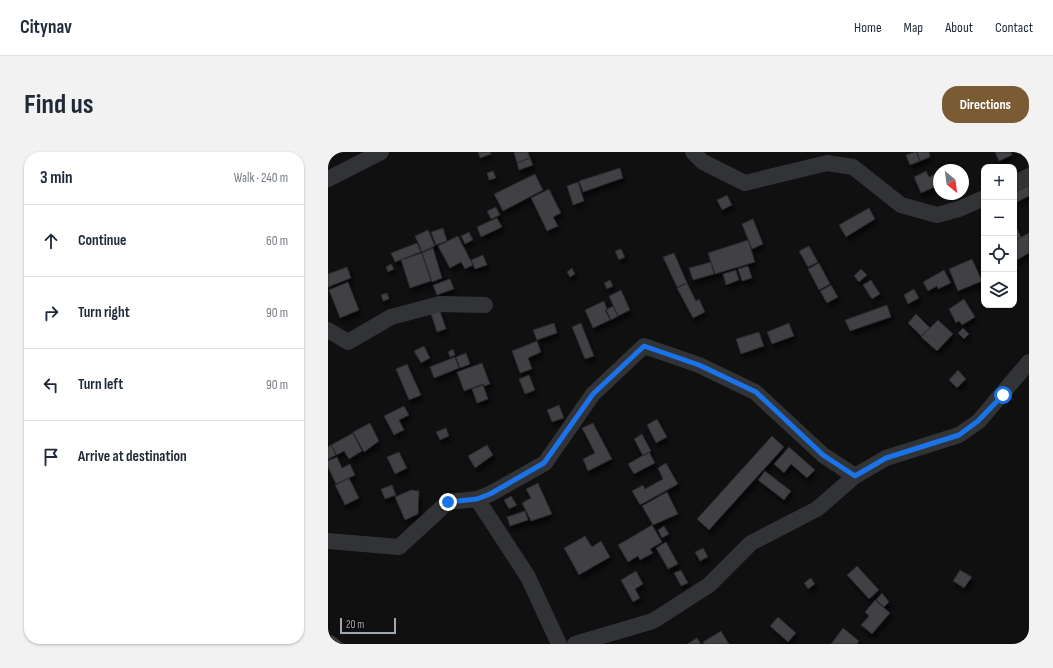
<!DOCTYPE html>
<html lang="en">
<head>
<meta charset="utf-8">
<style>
	:root { --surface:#fff; --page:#f2f2f3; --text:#1f2937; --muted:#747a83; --line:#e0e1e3; --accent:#7a5b34 }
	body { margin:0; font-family:"Sofia Sans Condensed",sans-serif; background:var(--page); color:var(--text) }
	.controls { position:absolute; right:12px; top:12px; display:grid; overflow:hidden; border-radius:8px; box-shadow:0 1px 3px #0004 }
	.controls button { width:36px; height:36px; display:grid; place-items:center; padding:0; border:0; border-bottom:1px solid var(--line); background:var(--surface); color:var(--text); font:20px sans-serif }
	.compass { position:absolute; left:605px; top:12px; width:36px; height:36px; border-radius:50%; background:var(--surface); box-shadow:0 1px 3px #0004; rotate:151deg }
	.scale { position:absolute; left:12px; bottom:10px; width:56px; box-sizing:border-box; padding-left:4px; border:2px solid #a2a8b2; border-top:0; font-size:11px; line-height:14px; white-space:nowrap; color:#a2a8b2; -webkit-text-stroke:3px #0b0b0c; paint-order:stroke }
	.stop { position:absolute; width:12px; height:12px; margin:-9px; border:3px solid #1a73e8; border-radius:50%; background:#fff }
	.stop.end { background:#1a73e8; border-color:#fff; box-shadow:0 1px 4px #0008 }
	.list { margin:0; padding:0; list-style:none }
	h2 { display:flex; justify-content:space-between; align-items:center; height:52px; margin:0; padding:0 16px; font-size:17px }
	h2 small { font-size:13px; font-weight:400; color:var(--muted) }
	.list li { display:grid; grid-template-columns:26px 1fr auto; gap:12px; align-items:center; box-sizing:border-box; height:72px; padding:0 16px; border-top:1px solid var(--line) }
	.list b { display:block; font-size:15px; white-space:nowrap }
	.list em { font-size:13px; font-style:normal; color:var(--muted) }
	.icon { flex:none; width:22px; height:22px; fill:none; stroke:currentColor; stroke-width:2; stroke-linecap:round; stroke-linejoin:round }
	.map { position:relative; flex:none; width:701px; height:492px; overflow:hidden; border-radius:16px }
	header { display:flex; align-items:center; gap:24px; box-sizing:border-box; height:56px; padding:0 20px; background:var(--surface); border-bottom:1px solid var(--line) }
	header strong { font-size:19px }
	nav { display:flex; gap:22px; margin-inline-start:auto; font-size:14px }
	.intro { display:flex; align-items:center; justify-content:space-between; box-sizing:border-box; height:96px; padding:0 24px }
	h1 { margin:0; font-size:28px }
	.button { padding:10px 18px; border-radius:16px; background:var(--accent); color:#fff; font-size:14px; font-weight:700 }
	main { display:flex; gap:24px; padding:0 24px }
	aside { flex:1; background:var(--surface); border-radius:16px; box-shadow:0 1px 3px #0004 }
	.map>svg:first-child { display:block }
</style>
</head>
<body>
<header>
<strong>Citynav</strong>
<nav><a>Home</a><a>Map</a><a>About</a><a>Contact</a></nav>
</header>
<div class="intro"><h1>Find us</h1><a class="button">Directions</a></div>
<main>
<aside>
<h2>3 min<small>Walk · 240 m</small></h2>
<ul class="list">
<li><svg class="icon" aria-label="ahead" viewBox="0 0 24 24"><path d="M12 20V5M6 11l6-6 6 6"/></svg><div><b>Continue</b></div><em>60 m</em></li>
<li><svg class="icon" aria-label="right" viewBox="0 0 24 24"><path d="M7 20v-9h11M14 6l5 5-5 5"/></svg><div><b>Turn right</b></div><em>90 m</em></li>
<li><svg class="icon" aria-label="left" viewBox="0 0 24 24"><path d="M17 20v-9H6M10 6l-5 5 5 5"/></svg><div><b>Turn left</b></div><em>90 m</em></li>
<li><svg class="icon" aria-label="arrive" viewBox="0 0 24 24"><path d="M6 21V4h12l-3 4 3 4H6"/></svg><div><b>Arrive at destination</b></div></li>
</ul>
</aside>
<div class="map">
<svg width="701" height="492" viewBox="0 0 701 492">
	<defs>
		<filter id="shadow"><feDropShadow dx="2.5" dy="4.5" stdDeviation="2" flood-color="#0009"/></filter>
	</defs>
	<rect width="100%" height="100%" fill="#101011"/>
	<path fill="#3f4044" stroke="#2a2a2d" filter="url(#shadow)" d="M150 0H162L163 2 152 6Z
		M186 0H200L202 6 189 11Z
		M588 0 592 9 582 13 578 3Z
		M589 0H601L602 5 592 9Z
		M667 0H683L684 3 671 9Z
		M202 6 205 13 191 18 189 11Z
		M292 16 295 26 255 40 251 29Z
		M165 19 168 26 161 28 159 21Z
		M598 19 601 25 609 21 611 33 593 41 586 25Z
		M207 22 215 38 175 59 166 42Z
		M250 30 256 49 245 53 239 34Z
		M701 33V44L689 50 686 41Z
		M221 37 233 61 225 65 230 74 219 79 203 46Z
		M399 43 404 53 394 58 389 48Z
		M168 55 172 63 163 67 159 59Z
		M541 56 547 67 518 85 511 73Z
		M169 66 174 75 153 85 149 75Z
		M425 67 435 92 424 97 414 72Z
		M686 71 693 85 686 88Z
		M115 76 119 89 108 93 103 80Z
		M100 78 107 94 94 100 87 84Z
		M141 80 145 88 137 92 133 84Z
		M701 81V101L687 109 686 89Z
		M130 84 145 113 137 117 133 110 122 116 110 94Z
		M420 88 427 110 387 122 380 101Z
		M89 91 93 100 67 110 63 101Z
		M481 94 490 110 480 115 471 99Z
		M105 96 114 126 104 130 94 101Z
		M293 97 297 105 291 108 287 99Z
		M94 101 103 129 82 136 73 108Z
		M346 101 359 131 349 135 335 105Z
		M155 103 159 113 147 117 143 108Z
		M644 107 654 129 630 139 621 117Z
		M383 110 386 122 365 128 361 116Z
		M491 111 502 132 491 138 480 117Z
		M63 112 66 117 60 120 58 115Z
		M420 114 424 126 414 129 410 117Z
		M19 115 23 126 0 135V122Z
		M244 116 247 122 242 125 239 120Z
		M533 117 539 123 531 130 526 124Z
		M408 118 411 128 398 133 395 122Z
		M616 118 623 131 610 137 609 134 600 139 595 130Z
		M122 127 126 137 109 143 105 133Z
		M282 128 285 134 279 137 276 131Z
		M543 128 552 142 544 147 535 133Z
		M20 130 31 158 12 166 1 138Z
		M359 131 368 149 371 147 377 160 365 166 349 136Z
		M503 133 510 145 499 151 492 139Z
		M586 137 591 146 580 152 576 143Z
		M293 138 302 158 290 164 281 144Z
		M59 141 61 147 55 149 53 143Z
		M636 147 647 165 634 173 631 169 628 171 621 157Z
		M276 149 279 157 277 158 282 168 265 176 257 158Z
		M559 153 563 165 522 179 517 168Z
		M285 154 290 164 283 168 278 158Z
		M111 156 118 177 109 180 102 159Z
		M588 162 602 176 593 184 580 171Z
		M610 168 625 182 609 199 593 185Z
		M226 171 229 181 209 188 205 178Z
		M253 171 266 204 257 207 244 175Z
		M461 171 466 184 444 192 439 180Z
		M635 176 641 182 636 187 630 181Z
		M431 180 436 194 413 202 408 187Z
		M209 189 213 200 200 206 204 217 192 221 184 199Z
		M96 194 102 206 93 211 86 199Z
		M125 197 127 203 122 205 120 200Z
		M138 201 142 212 132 216 128 205Z
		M127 205 131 216 106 226 102 215Z
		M154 211 162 232 156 234 155 232 136 239 129 220Z
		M79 212 93 243 81 248 68 217Z
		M630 218 638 227 629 236 621 228Z
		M201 223 207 238 197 242 191 227Z
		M155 233 160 247 149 251 144 237Z
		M231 253 236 266 224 270 219 258Z
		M76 254 81 263 71 268 76 278 66 283 56 264Z
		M329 267 339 285 328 291 319 273Z
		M42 271 51 289 36 300 25 280Z
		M265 271 284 307 260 319 255 307 267 301 254 276Z
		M118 276 121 284 112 288 108 280Z
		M25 281 34 299 21 307 16 299 9 303 3 293Z
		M314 282 323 299 315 304 306 287Z
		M444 284 456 295 381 378 369 367Z
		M3 293 8 303 0 307V295Z
		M159 293 165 303 147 316 140 304Z
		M461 295 487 318 479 326 463 312 456 321 446 312Z
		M71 300 79 316 67 322 59 305Z
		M321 300 327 311 306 322 300 312Z
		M9 305 14 316 22 312 27 323 8 332 0 315V309Z
		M338 311 350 332 312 353 304 339 315 333 317 337 335 327 330 316Z
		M437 319 463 339 456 348 430 328Z
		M21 326 31 346 17 353 7 333Z
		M210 331 224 362 203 369 194 351 203 346 198 337Z
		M64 333 68 343 57 347 53 337Z
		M83 338 91 339 90 362 77 368 67 345Z
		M339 340 350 362 325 373 314 354Z
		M183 344 189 353 181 357 176 348Z
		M197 359 200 368 182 374 179 365Z
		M324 373 334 390 322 397 325 401 312 408 310 404 300 410 290 393Z
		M336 374 341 382 334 386 330 378Z
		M257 384 264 395 273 389 282 405 251 423 236 396Z
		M338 390 350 412 340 417 328 396Z
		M375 396 380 405 372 409 367 400Z
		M529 414 551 438 541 447 519 423Z
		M353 418 360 431 353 434 346 421Z
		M632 418 644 425 636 436 625 429Z
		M308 419 315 432 307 437 312 446 305 450 293 428Z
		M483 426 487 432 480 437 476 431Z
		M554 441 561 450 556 455 548 448Z
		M547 448 562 461 544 482 533 473 541 464 537 460Z
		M450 465 468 481 460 490 442 474Z
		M515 476 531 489 529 492H503Z
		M393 479 401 492H376L375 490Z
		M4 483 16 492H0V488Z
		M369 486 373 492H359Z"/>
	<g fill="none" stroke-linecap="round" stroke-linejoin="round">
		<path stroke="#313336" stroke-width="16" d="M365 0 375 10 417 31 499 11 525 15 573 53 609 63 631 57 656 46
			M0 27 53 0
			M686 32 701 24
			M0 178 20 190 63 165 112 152 157 153
			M149 347 162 342 217 311 265 242 316 194 371 213 427 240 495 303 527 324
			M0 389 71 395 120 350 149 347 200 425 231 492
			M247 492 325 469 381 433 423 391 489 357 527 324 558 306 631 283 651 269 701 210"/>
	</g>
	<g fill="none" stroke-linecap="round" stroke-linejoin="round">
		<path stroke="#1a73e8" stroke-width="5" d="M120 350 149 347 162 342 216 311 265 242 316 194 371 213 428 240 495 303 527 324 558 306 631 283 650 269 675 243"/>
	</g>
</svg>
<div class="controls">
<button>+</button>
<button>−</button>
<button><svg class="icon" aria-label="locate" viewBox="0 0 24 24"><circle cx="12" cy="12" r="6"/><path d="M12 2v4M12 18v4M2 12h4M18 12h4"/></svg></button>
<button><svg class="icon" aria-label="layers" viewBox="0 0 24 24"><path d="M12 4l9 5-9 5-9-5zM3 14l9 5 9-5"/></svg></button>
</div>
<svg class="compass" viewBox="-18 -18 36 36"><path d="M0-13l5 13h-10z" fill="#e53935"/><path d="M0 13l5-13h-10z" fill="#747a83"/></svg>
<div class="scale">20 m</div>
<div class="stop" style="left:675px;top:243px"></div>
<div class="stop end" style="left:120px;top:350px"></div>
</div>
</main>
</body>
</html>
